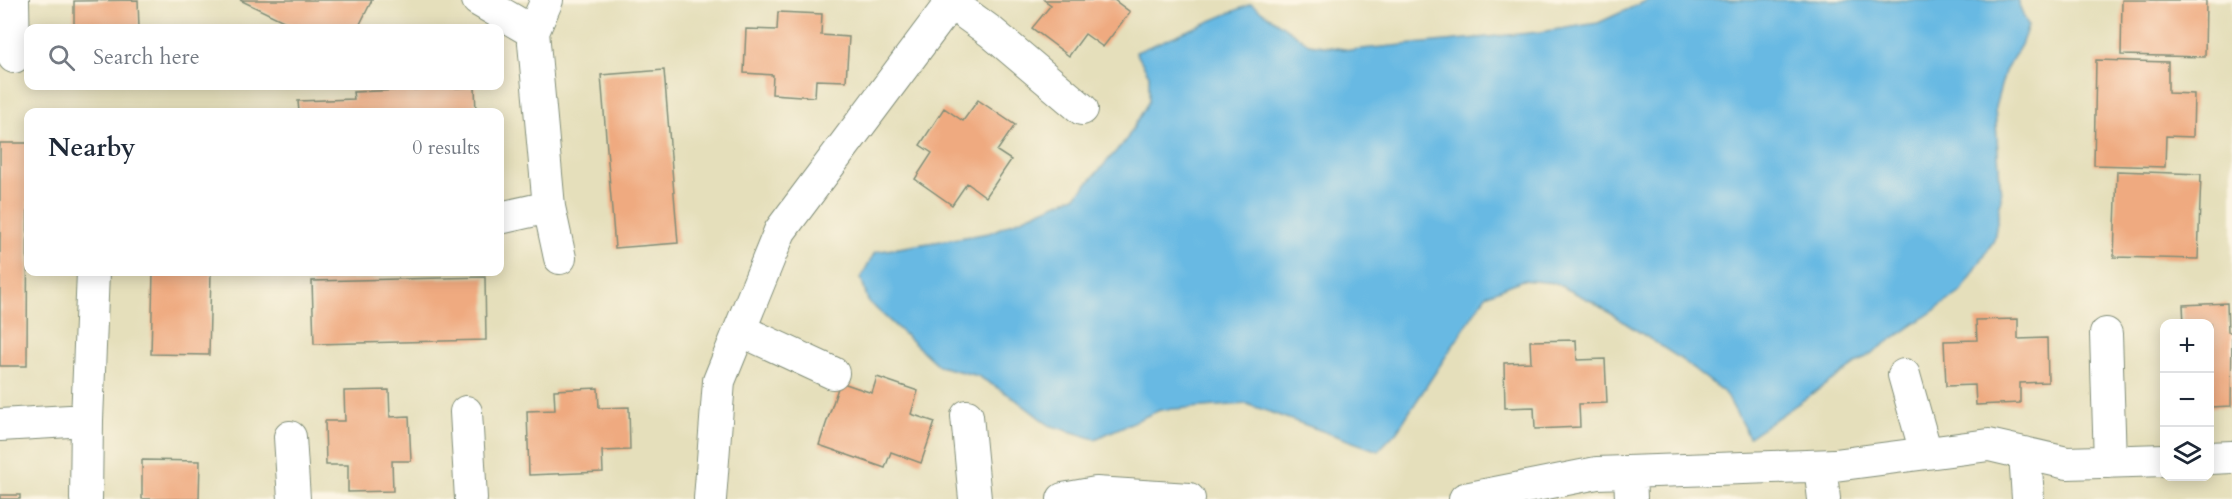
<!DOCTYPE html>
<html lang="en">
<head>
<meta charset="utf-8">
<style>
	:root { --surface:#fff; --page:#f2f2f3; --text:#1f2937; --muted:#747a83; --line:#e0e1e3 }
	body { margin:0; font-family:Cardo,serif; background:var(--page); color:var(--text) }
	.controls { position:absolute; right:18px; bottom:18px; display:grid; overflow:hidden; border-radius:12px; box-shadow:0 3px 15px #0003 }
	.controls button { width:54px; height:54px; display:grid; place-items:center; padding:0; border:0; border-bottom:2px solid var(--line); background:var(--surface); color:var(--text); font:30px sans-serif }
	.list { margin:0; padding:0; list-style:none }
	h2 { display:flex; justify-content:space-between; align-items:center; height:78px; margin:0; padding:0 24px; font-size:26px }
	h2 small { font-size:20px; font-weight:400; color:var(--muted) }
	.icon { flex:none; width:33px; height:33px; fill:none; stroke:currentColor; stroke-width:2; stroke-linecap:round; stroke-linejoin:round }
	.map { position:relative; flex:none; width:2232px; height:499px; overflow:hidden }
	.search { position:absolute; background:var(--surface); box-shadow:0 3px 15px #0003; left:24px; top:24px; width:480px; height:66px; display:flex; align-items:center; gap:15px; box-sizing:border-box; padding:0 21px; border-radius:12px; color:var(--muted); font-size:22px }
	.panel { position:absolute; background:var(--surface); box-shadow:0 3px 15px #0003; left:24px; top:108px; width:480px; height:168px; border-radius:12px }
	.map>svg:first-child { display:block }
</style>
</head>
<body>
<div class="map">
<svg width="2232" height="499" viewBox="0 0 2232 499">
	<rect width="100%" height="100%" fill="#fcf5e5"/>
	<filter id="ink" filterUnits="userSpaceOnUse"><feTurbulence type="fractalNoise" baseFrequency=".0167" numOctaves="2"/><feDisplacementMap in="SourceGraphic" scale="12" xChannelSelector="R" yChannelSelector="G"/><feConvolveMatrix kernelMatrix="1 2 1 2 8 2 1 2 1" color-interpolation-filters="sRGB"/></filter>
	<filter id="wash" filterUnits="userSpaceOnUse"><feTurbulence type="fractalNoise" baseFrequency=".008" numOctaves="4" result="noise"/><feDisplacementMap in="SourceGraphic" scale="24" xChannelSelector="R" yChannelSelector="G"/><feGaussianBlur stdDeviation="1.35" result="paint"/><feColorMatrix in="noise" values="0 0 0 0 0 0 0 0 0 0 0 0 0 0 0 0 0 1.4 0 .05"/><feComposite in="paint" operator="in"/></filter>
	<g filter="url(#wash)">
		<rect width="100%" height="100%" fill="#e5dfbb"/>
		<path fill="#68b9e3" stroke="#447b8c" stroke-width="1.5" d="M1648 0H2017L2028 26 2021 45 2005 71 1995 107 2001 198 1994 240 1961 292 1749 437 1726 394 1681 359 1593 302 1555 283 1522 280 1486 295 1397 431 1378 451 1247 404 1160 410 1095 439 1049 425 1011 396 978 376 939 366 868 301 861 277 875 252 989 233 1077 195 1126 140 1149 101V75L1136 52 1251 4 1309 44 1351 50 1540 32 1598 23Z"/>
		<g id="blocks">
			<path fill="#efaa80" d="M138 0 139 28H74V1Z
				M240 0H372L358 28H298Z
				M1044 0H1114L1130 12 1103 47 1085 34 1069 56 1032 28 1051 5Z
				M2122 0H2206L2205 57 2121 55Z
				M778 12 822 14 821 35 849 37 846 81 816 80 815 97 772 94 773 75 744 73 746 29 777 30Z
				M2096 60 2168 62V93L2194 94 2193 137 2166 136 2165 167 2094 165Z
				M664 70 678 243 615 248 601 75Z
				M475 87 476 112H299L298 101 354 99 353 92Z
				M978 100 1015 125 997 151 1011 160 986 197 967 183 952 205 915 179 932 153 920 145 944 108 963 121Z
				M0 143H28L27 366H0Z
				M2117 171 2201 174 2198 259 2114 257Z
				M153 272H211L209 355 151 354Z
				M485 277 486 340 314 344 312 281Z
				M2227 303 2228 332H2232L2231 406 2210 407V324H2184L2183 305Z
				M2018 319V339L2047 338 2048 382 2020 383V403L1976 405 1975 385 1946 386 1944 341 1977 340 1976 320Z
				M1576 340 1577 360 1605 359 1607 403 1579 404 1580 427 1535 429 1534 407 1505 408 1504 363 1531 362 1530 341Z
				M877 377 918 391 911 414 935 422 921 463 891 452 885 468 819 445 840 382 872 393Z
				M598 388 599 408 629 407 630 450 602 451 603 472 529 475 527 411 555 410 554 390Z
				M389 390 390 417 409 416 411 461H392L393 491 348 492V465H326L325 421H345L344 391Z
				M142 460 200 461 199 499H142Z
				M0 495H20V499H0Z"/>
		</g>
	</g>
	<g filter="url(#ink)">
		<use href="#blocks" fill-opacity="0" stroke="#828e78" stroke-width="1.5"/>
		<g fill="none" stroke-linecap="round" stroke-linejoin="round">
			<defs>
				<path id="minor" d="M13 0 14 57
					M478 0 533 32 549 207 560 258
					M947 0 991 32 1082 109
					M533 32 547 0
					M500 218 549 207
					M740 330 833 373
					M2106 334 2110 462
					M1904 375 1926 453
					M466 412 471 499
					M967 416 975 499
					M0 425 87 420
					M290 437 294 499
					M2025 453 2028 499
					M2210 458 2232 457
					M1820 466 1824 499
					M1630 472 1631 499
					M86 499 87 420 93 272
					M710 499 719 381 780 231 953 0
					M1063 499 1096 493 1189 499
					M1465 499 1597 473 1835 465 1989 445 2067 463 2164 460"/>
			</defs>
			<use href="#minor" stroke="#828e78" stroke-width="34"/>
			<use href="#minor" stroke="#fff" stroke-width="32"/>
		</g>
	</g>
</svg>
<div class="controls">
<button>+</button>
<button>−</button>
<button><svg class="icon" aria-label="layers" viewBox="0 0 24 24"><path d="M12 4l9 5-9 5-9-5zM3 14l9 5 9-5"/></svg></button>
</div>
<div class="search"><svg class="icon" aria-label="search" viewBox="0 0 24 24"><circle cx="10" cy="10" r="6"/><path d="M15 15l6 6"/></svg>Search here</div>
<section class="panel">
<h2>Nearby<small>0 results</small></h2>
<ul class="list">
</ul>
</section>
</div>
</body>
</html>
